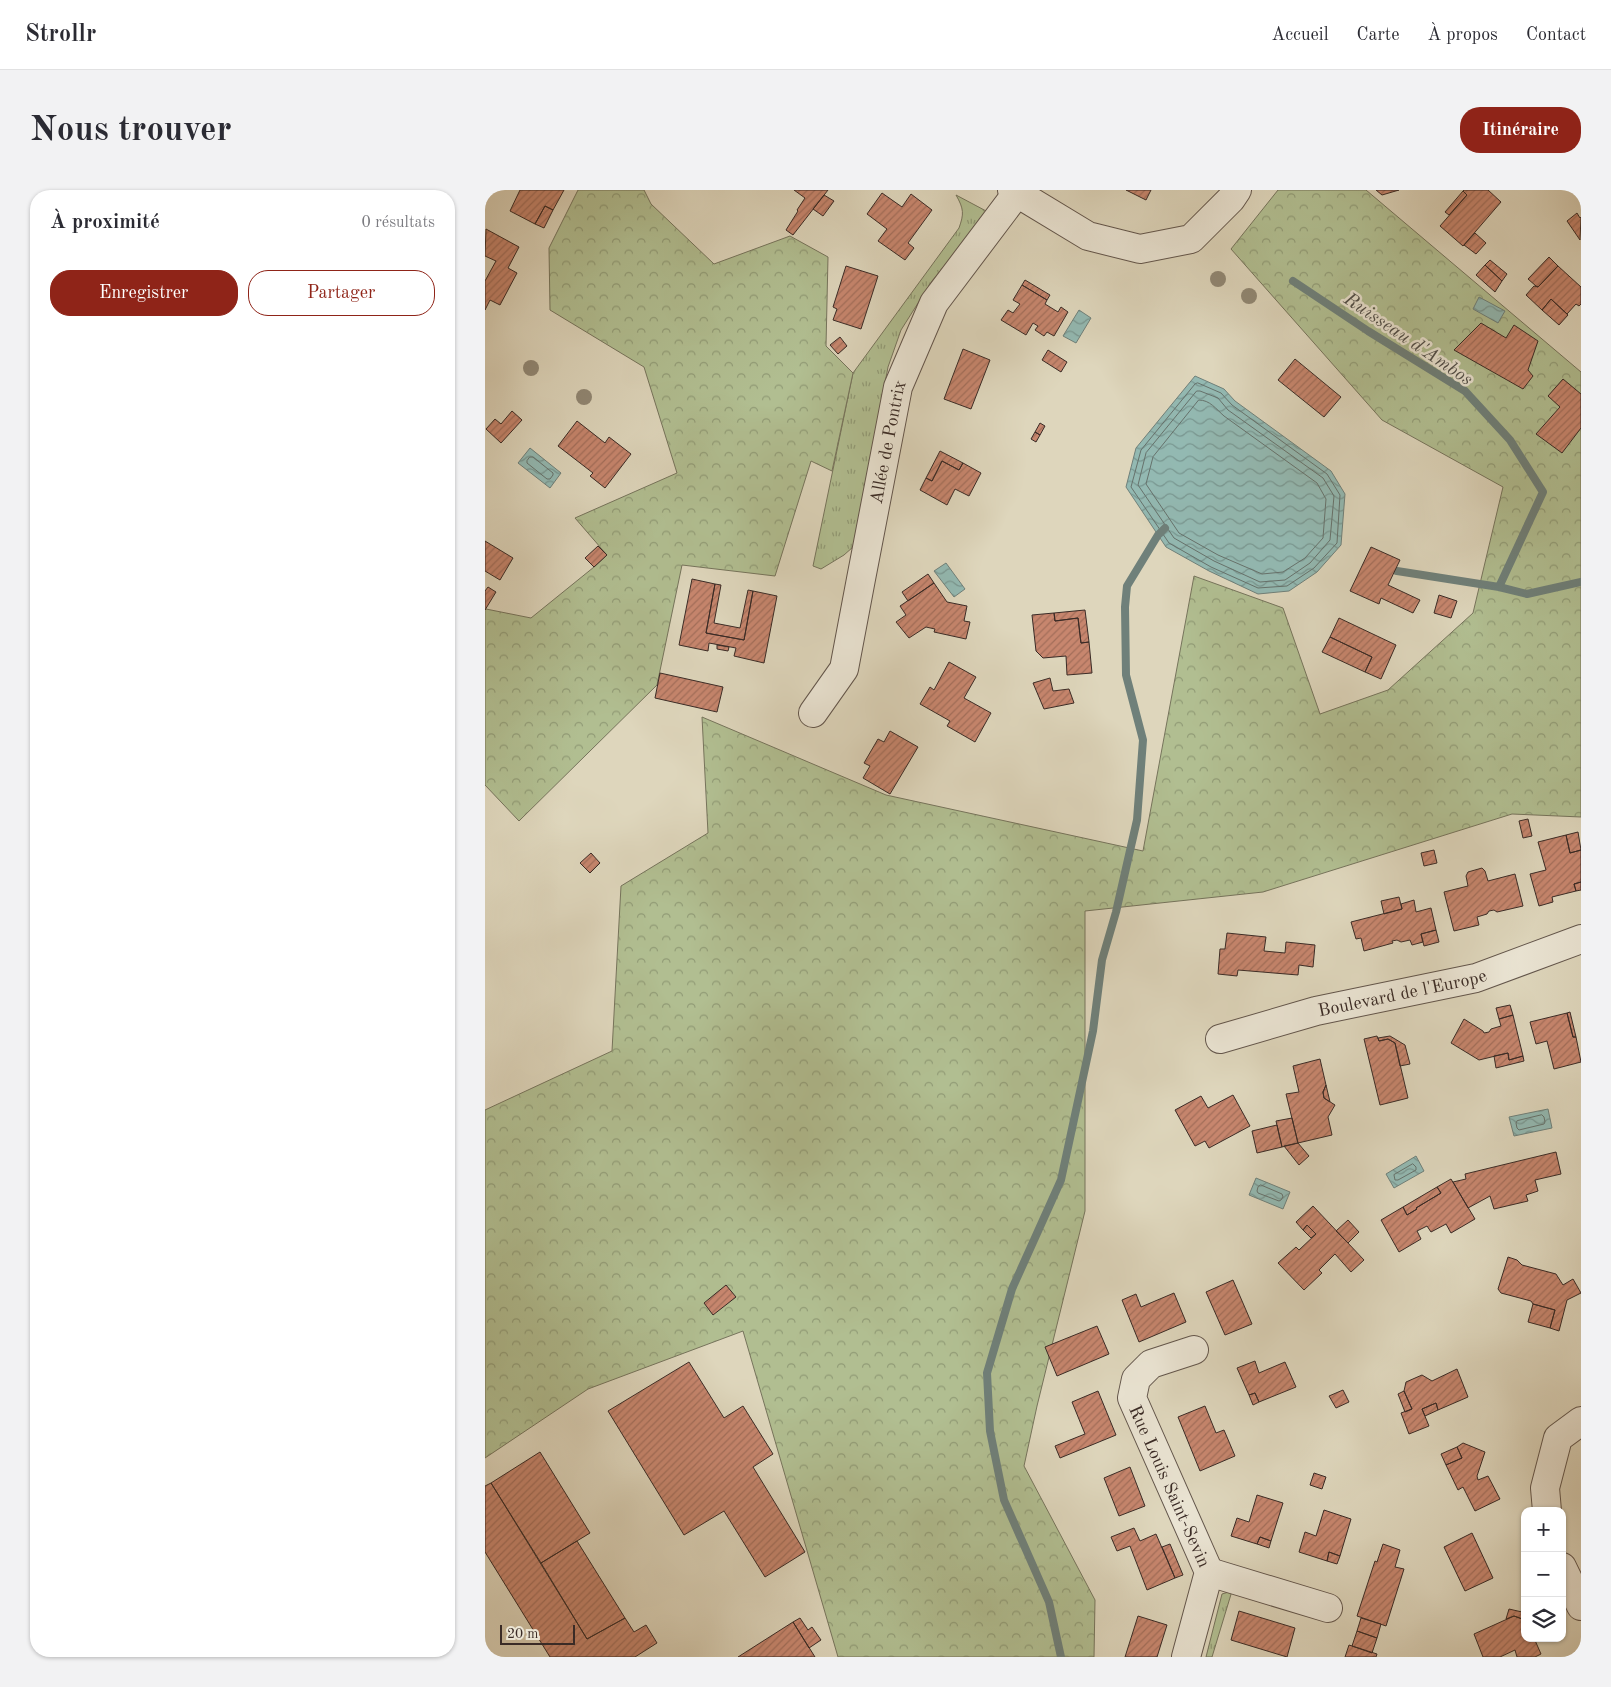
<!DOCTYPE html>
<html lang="fr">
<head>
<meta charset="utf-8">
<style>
	:root { --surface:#fff; --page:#f2f2f3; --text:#2b2b33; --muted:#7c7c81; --line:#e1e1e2; --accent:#8f2418 }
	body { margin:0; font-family:"Old Standard TT",serif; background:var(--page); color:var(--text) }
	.controls { position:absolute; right:15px; bottom:15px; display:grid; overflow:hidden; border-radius:10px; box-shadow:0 1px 4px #0004 }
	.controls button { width:45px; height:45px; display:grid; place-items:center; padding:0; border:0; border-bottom:1px solid var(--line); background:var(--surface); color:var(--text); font:25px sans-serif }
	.scale { position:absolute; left:15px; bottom:12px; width:75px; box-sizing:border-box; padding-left:5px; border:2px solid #3a2b26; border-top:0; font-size:14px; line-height:18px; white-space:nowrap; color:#3a2b26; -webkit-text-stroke:4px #eae4d3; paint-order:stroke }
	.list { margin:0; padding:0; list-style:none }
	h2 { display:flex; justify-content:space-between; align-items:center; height:65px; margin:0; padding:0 20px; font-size:21px }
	h2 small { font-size:16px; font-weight:400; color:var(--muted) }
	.actions { display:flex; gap:10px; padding:15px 20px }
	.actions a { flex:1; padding:11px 0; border:1px solid var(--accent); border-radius:20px; text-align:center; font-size:18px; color:var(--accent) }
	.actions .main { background:var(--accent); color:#fff }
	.icon { flex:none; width:28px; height:28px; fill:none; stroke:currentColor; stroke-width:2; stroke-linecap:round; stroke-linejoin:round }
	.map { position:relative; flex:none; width:1096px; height:1467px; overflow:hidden; border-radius:20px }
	header { display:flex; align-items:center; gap:30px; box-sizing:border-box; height:70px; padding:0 25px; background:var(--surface); border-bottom:1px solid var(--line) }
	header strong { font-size:24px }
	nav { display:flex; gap:28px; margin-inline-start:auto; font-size:18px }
	.intro { display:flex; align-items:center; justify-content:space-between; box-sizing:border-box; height:120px; padding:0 30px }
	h1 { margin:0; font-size:35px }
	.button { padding:12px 22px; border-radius:20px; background:var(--accent); color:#fff; font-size:18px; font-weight:700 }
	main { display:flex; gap:30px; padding:0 30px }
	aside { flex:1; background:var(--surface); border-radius:20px; box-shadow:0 1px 4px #0004 }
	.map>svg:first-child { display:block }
</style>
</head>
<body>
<header>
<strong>Strollr</strong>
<nav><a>Accueil</a><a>Carte</a><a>À propos</a><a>Contact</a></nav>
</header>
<div class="intro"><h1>Nous trouver</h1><a class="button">Itinéraire</a></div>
<main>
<aside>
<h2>À proximité<small>0 résultats</small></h2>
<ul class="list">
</ul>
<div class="actions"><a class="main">Enregistrer</a><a>Partager</a></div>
</aside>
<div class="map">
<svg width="1096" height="1467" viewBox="0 0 1096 1467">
	<defs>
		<pattern id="grass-tufts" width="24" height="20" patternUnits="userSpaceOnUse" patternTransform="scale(1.25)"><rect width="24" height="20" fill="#b1be91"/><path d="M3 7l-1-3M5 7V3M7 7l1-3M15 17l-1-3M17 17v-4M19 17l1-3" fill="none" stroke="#919b76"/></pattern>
		<pattern id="forest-crowns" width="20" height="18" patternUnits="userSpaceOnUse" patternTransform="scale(1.25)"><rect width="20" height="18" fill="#b1be91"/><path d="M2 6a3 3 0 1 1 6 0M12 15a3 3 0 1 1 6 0" fill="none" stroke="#919b76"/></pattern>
		<pattern id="water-waves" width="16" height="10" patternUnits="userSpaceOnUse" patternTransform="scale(1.25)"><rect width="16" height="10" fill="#93b9b2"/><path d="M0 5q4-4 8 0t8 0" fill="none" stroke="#799791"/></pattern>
		<pattern id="building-hatch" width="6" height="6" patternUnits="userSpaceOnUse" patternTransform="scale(1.25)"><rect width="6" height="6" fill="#c7866e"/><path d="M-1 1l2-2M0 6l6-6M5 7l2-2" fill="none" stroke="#a36e5a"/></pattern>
	</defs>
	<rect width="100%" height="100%" fill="#ded6bc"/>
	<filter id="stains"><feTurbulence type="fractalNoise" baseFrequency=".004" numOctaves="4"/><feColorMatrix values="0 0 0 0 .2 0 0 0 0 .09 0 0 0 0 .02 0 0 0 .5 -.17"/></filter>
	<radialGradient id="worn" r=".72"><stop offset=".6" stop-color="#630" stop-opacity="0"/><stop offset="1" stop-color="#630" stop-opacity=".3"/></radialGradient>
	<path fill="url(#grass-tufts)" stroke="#76745c" d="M471 5 503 22 447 91 416 140 403 177 373 337 368 357 359 365 336 379 328 376 368 183 474 38C479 24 479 19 471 5Z
		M747 1401 727 1467H721L737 1404Z"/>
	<path fill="url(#forest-crowns)" stroke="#76745c" d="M93 0H159L166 14 229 74 305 46 343 67 341 156 368 183 347 281 326 271 290 386 197 375 172 495 34 631 0 595V420L1 419 46 428 109 377 122 365 90 328 192 283 159 177 65 120 64 58Z
		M793 0H881L1096 182V627L1027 624 778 702 600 721V1021L552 1216 539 1276 610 1410 609 1467H353L258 1141 103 1199 0 1268V920L127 861 136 696 223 643 217 527 401 605 658 661 709 386 798 418 835 524 903 500 988 423 1018 297 897 230 746 59Z"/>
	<path fill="url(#water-waves)" stroke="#6f807a" d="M994 107 1020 121 1013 133 988 119Z
		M594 120 606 128 591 153 578 146Z
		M710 186 739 199 750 211 846 281 860 304 856 355 832 382 804 401 773 404 724 381 681 357 641 297 651 258Z
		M45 258 76 283 65 298 33 273Z
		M461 373 480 399 469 407 449 381Z
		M1063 919 1067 938 1029 946 1024 927Z
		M931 966 939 981 909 998 901 984Z
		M771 988 805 1002 798 1019 764 1005Z"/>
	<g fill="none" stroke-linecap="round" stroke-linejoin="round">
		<path stroke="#66726c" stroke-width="1" d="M713 193 736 203 747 215 842 284 855 305 852 353 829 378 802 396 773 398 726 377 684 353 646 297 656 260 710 194Z
			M712 201H715L733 208 743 220 838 288 849 306 845 350 825 373 800 390 775 392 729 371 689 348 653 295 661 263Z
			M714 210C725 210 731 219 739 226L832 293 841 309 838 348 820 368 798 382 777 384 733 365 694 343 661 294 668 267Z
			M45 267H48L68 283V285L65 289H62L42 273V271Z
			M1057 925 1059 927 1060 932 1059 934 1034 940 1032 938 1031 933 1032 931Z
			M928 974 931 977V980L913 990H910L909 985Z
			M776 995 797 1004 798 1007 796 1010 794 1011 773 1003 772 1001 773 997Z"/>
		<path stroke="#6f807a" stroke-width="8" d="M808 91 883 141 980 201 1025 250 1058 302 1014 397
			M912 381 1014 397 1042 404 1096 392
			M576 1467 564 1412 519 1310 505 1241 502 1183 527 1099 576 990 608 841 617 770 631 722 652 630 658 550 641 485 640 417 642 396 673 345 680 338"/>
	</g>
	<path fill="url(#building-hatch)" stroke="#3a2b26" d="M35 0H79L68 20 60 16 50 34 25 21Z
		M309 0H343L308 45 301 40 313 21 312 20 320 8Z
		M641 0H666L661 10Z
		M891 0H914L897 5Z
		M979 0H1003L1016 12 978 56 955 36 982 5 978 1Z
		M978 1 982 5 964 25 960 22Z
		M397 3 417 17 426 4 447 20 423 53 429 58 420 70 393 51 402 39 382 24Z
		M339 5 349 11 338 26 328 19Z
		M60 16 68 20 59 38 50 34Z
		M1092 23 1095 28 1096 27 1095 50 1082 31Z
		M1 39 34 57 23 78 32 83 15 115 5 110 0 120V91L11 71 0 66Z
		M990 43 1001 53 991 64 979 55Z
		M1064 67 1073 76 1053 97 1051 96 1043 89Z
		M1005 70 1022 84 1017 91 1000 75Z
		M1000 75 1017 91 1010 102 991 85Z
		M361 76 393 86 376 139 348 130 352 119 348 117Z
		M1073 76 1096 97V114L1094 116 1091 114 1082 124 1066 109 1057 120 1041 105 1049 96 1053 97Z
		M540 90 565 105 562 110 537 95Z
		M537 95 562 110 560 114 573 122 576 117 583 122 569 146 562 142 559 146 550 140 553 136 548 133 541 145 516 130 523 120 528 123 535 114 528 110Z
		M1066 109 1083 125 1074 135 1057 120Z
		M996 133 1021 148 1029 135 1053 151 1043 180 1048 186 1038 199 969 160Z
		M355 147 362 156 353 164 345 155Z
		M478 159 505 170 486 219 459 209Z
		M563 160 582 172 576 182 557 170Z
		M810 169 856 207 839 227 793 190Z
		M1078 189 1096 204V238L1077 263 1051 244 1075 217 1063 206Z
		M27 221 37 230 16 253 1 239 10 229 16 234Z
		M92 231 120 253 124 247 146 264 120 298 105 286 108 283 73 256Z
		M555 233 560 236 555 245 550 242Z
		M550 242 555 245 551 252 546 249Z
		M455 261 478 273 474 280 457 271 447 291 441 288Z
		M457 271 474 280 478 273 496 283 484 306 470 299 462 315 435 300 441 288 447 291Z
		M0 351 28 368 15 390 0 381Z
		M113 356 122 365 109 377 100 368Z
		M886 357 915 370 903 395 935 410 928 423 896 408 894 414 865 401Z
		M443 384 449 393 423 411 417 402Z
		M207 389 230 394 221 443 259 450 268 401 292 406 279 473 249 466 251 458 224 453 223 461 194 455Z
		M449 393 462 412 482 416 479 431 485 432 481 449 449 442 450 439 441 437 424 448 411 432 421 425 415 416Z
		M230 394 236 395 229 433 255 438 263 400 268 401 259 450 221 443Z
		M3 397 11 402 0 420V401Z
		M954 405 972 411 966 428 949 423Z
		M600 420 604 452 596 453 593 428 570 431 569 423Z
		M569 423 570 431 593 428 596 453 604 452 607 483 582 485 581 466 558 468 551 461 547 425Z
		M854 428 911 455 896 489 880 482 887 467 845 447Z
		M845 447 887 467 880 482 837 462Z
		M232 455 244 457 243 461 232 459Z
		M464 472 491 487 479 508 506 523 490 552 462 536 465 531 435 514 445 497 449 500Z
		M175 483 238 497 232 522 170 508Z
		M565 488 568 501 584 499 589 513 559 519 548 493Z
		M405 541 433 557 405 604 378 588 385 576 379 573 393 549 399 552Z
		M1043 629 1047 646 1038 648 1034 631Z
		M1093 642 1096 660 1085 663 1081 645Z
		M1081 645 1085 663 1096 660V692L1089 694 1091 701 1067 707 1068 712 1054 716 1045 684 1061 680 1053 652Z
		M949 660 952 673 939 676 936 663Z
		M106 663 115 673 105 683 95 673Z
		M997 678 1000 681 1003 691 1030 684 1038 716 1012 722 1009 720 1004 721 1002 724 992 727 994 735 969 741 959 702 983 696 981 686 983 682Z
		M1096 692V700L1091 701 1089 694Z
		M914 707 917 719 899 724 896 711Z
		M929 710 931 722 946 718 951 740 936 744 938 752 927 755 925 750 916 752 912 750 907 751 908 753 879 761 876 748 871 749 866 732 917 719 916 714Z
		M951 740 954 752 939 756 936 744Z
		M742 743 781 747 779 761 800 763 801 752 830 755 828 777 814 775 813 785 753 780 752 786 733 784 735 759H740Z
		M1025 815 1028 825 1014 829 1011 818Z
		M1085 822 1091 847H1088L1082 823Z
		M1082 823 1088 847H1091L1096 872 1069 879 1062 851 1051 854 1045 832Z
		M1028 825 1038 866 1024 870 1023 863 994 870 966 853 979 829 998 841 999 843 1004 842 1006 839 1016 836 1014 829Z
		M892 846 894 851 903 849 910 853 923 908 895 915 879 849Z
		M905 846 920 855 925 874 915 876 910 853 903 849 894 851 893 848Z
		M1023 863 1024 870 1038 866 1039 871 1011 878 1009 866Z
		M835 869 841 895 838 902 839 908 850 915 843 927 847 945 813 953 801 904 814 902 808 876Z
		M841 895 845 912 839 908 838 902Z
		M748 905 765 936 724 958 720 951 710 956 690 920 716 906 723 918Z
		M807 928 813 953 797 957 791 931Z
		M792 935 797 957 772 963 767 941Z
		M813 953 824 966 814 975 799 956Z
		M1071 962 1076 984 1050 990 1053 1001 1041 1005 1043 1011 1009 1019 1005 1006 983 1018 968 992 981 989 980 984Z
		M966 989 990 1029 966 1043 961 1034 946 1042 942 1036 932 1041 936 1049 914 1062 896 1030 918 1017 922 1025 932 1019 931 1018 956 1003 952 997Z
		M952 997 956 1003 931 1018 932 1019 922 1025 918 1017Z
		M828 1016 879 1070 866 1082 850 1064 834 1080 837 1083 819 1100 793 1073 811 1057 814 1060 831 1044 822 1035 818 1040 811 1032Z
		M863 1030 874 1042 863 1053 851 1041Z
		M822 1035 831 1044 826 1048 818 1040Z
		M1023 1067 1032 1070 1037 1075 1071 1084 1078 1095 1088 1089 1096 1103 1082 1110 1074 1141 1065 1138 1070 1120 1048 1114 1046 1111 1016 1103 1013 1099Z
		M748 1090 767 1134 740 1145 721 1102Z
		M241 1095 251 1107 228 1125 219 1113Z
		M689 1103 701 1132 654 1152 637 1110 651 1104 656 1117Z
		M1048 1114 1070 1120 1065 1138 1043 1132Z
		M612 1136 624 1164 572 1186 560 1157Z
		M770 1171 774 1183 800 1172 811 1197 774 1212 770 1203 764 1205 752 1178Z
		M204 1172 239 1228 258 1216 288 1264 268 1277 320 1362 280 1387 239 1321 199 1345 123 1221Z
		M972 1179 983 1207 953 1220 951 1213 937 1219 944 1236 924 1244 916 1223 927 1219 919 1201 921 1192 937 1185 947 1191Z
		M858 1200 864 1212 851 1218 844 1206Z
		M613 1201 631 1245 575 1268 570 1256 600 1244 587 1212Z
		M919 1201 927 1219 920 1222 913 1204Z
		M770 1203 774 1212 768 1215 764 1205Z
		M951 1213 953 1220 940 1226 937 1219Z
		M720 1216 731 1243 739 1240 750 1266 715 1281 693 1227Z
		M978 1253 1000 1262 992 1286 993 1290 1003 1286 1015 1309 990 1321 978 1297 973 1300 961 1275 977 1268 972 1257Z
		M972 1257 977 1268 961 1275 956 1264Z
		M55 1262 105 1343 56 1373 6 1293Z
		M645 1277 660 1316 634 1326 619 1288Z
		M829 1283 841 1287 837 1299 825 1295Z
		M6 1293 102 1449 140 1428 149 1442 161 1435 172 1453 150 1467H65L0 1362V1296Z
		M772 1305 798 1313 786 1351 775 1347 772 1354 746 1346 752 1328 764 1332Z
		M839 1320 866 1329 855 1366 844 1362 842 1371 814 1362 820 1342 831 1346Z
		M649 1338 655 1351 671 1344 690 1388 662 1400 645 1356 632 1361 626 1347Z
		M987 1343 1008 1388 980 1401 959 1357Z
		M775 1347 786 1351 784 1358 772 1354Z
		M92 1351 140 1428 102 1449 56 1373Z
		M685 1354 698 1385 690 1388 677 1357Z
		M898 1354 915 1360 910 1377 919 1379 901 1436 872 1426 890 1371 892 1372Z
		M844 1362 855 1366 852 1374 842 1371Z
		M1024 1419 1037 1422 1040 1430 1029 1426 1021 1429Z
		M754 1421 810 1438 802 1467 746 1450Z
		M653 1426 682 1435 672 1467H640Z
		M1029 1426 1040 1430V1448H1049L1056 1464 1050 1467H1032L1030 1460 1015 1467H998L989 1444Z
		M315 1428 323 1440 327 1437 336 1450 324 1458 308 1432Z
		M876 1428 896 1434 892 1448 872 1441Z
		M308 1432 330 1467H253Z
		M872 1441 892 1448 887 1463 867 1456Z
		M864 1455 892 1464 891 1467H860Z"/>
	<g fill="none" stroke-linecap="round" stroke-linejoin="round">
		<defs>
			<g id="street">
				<path d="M527 0 603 46 655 59 706 49 746 9 752 0"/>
				<path id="s1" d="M328 523 359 479 376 389 413 197 449 113 532 3"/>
				<path id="s2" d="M735 849 831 821 991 788 1096 749"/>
				<path d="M1062 1321 1060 1298 1073 1248 1096 1231"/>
				<path d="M1077 1377 1096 1416"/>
				<path d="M724 1382 843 1418"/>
				<path d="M701 1467 724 1382 647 1208 651 1189 666 1174 709 1160"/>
			</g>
		</defs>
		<use href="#street" stroke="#63564c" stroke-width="30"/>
		<use href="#street" stroke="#eae4d3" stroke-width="28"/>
	</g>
	<g fill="#918875">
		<circle cx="733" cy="89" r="8"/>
		<circle cx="764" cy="106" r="8"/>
		<circle cx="46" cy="178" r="8"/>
		<circle cx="99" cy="207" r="8"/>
	</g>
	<g text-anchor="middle" stroke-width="5" stroke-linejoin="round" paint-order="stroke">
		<g font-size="18" fill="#3a2b26" stroke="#eae4d3">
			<text dy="6" stroke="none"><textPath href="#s1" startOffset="285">Allée de Pontrix</textPath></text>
			<text dy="6" stroke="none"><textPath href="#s2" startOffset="188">Boulevard de l'Europe</textPath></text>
			<text transform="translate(685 1296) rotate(66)" y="6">Rue Louis Saint-Sevin</text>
		</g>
		<g font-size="19" font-style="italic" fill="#504e49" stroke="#eae4d3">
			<text transform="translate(924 148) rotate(34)" y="7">Ruisseau d'Ambos</text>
		</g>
	</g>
	<rect width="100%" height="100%" filter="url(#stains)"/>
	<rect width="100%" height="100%" fill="url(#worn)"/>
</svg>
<div class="controls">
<button>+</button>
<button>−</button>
<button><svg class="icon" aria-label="layers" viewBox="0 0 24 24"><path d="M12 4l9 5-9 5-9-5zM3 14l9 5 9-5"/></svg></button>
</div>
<div class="scale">20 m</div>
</div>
</main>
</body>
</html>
